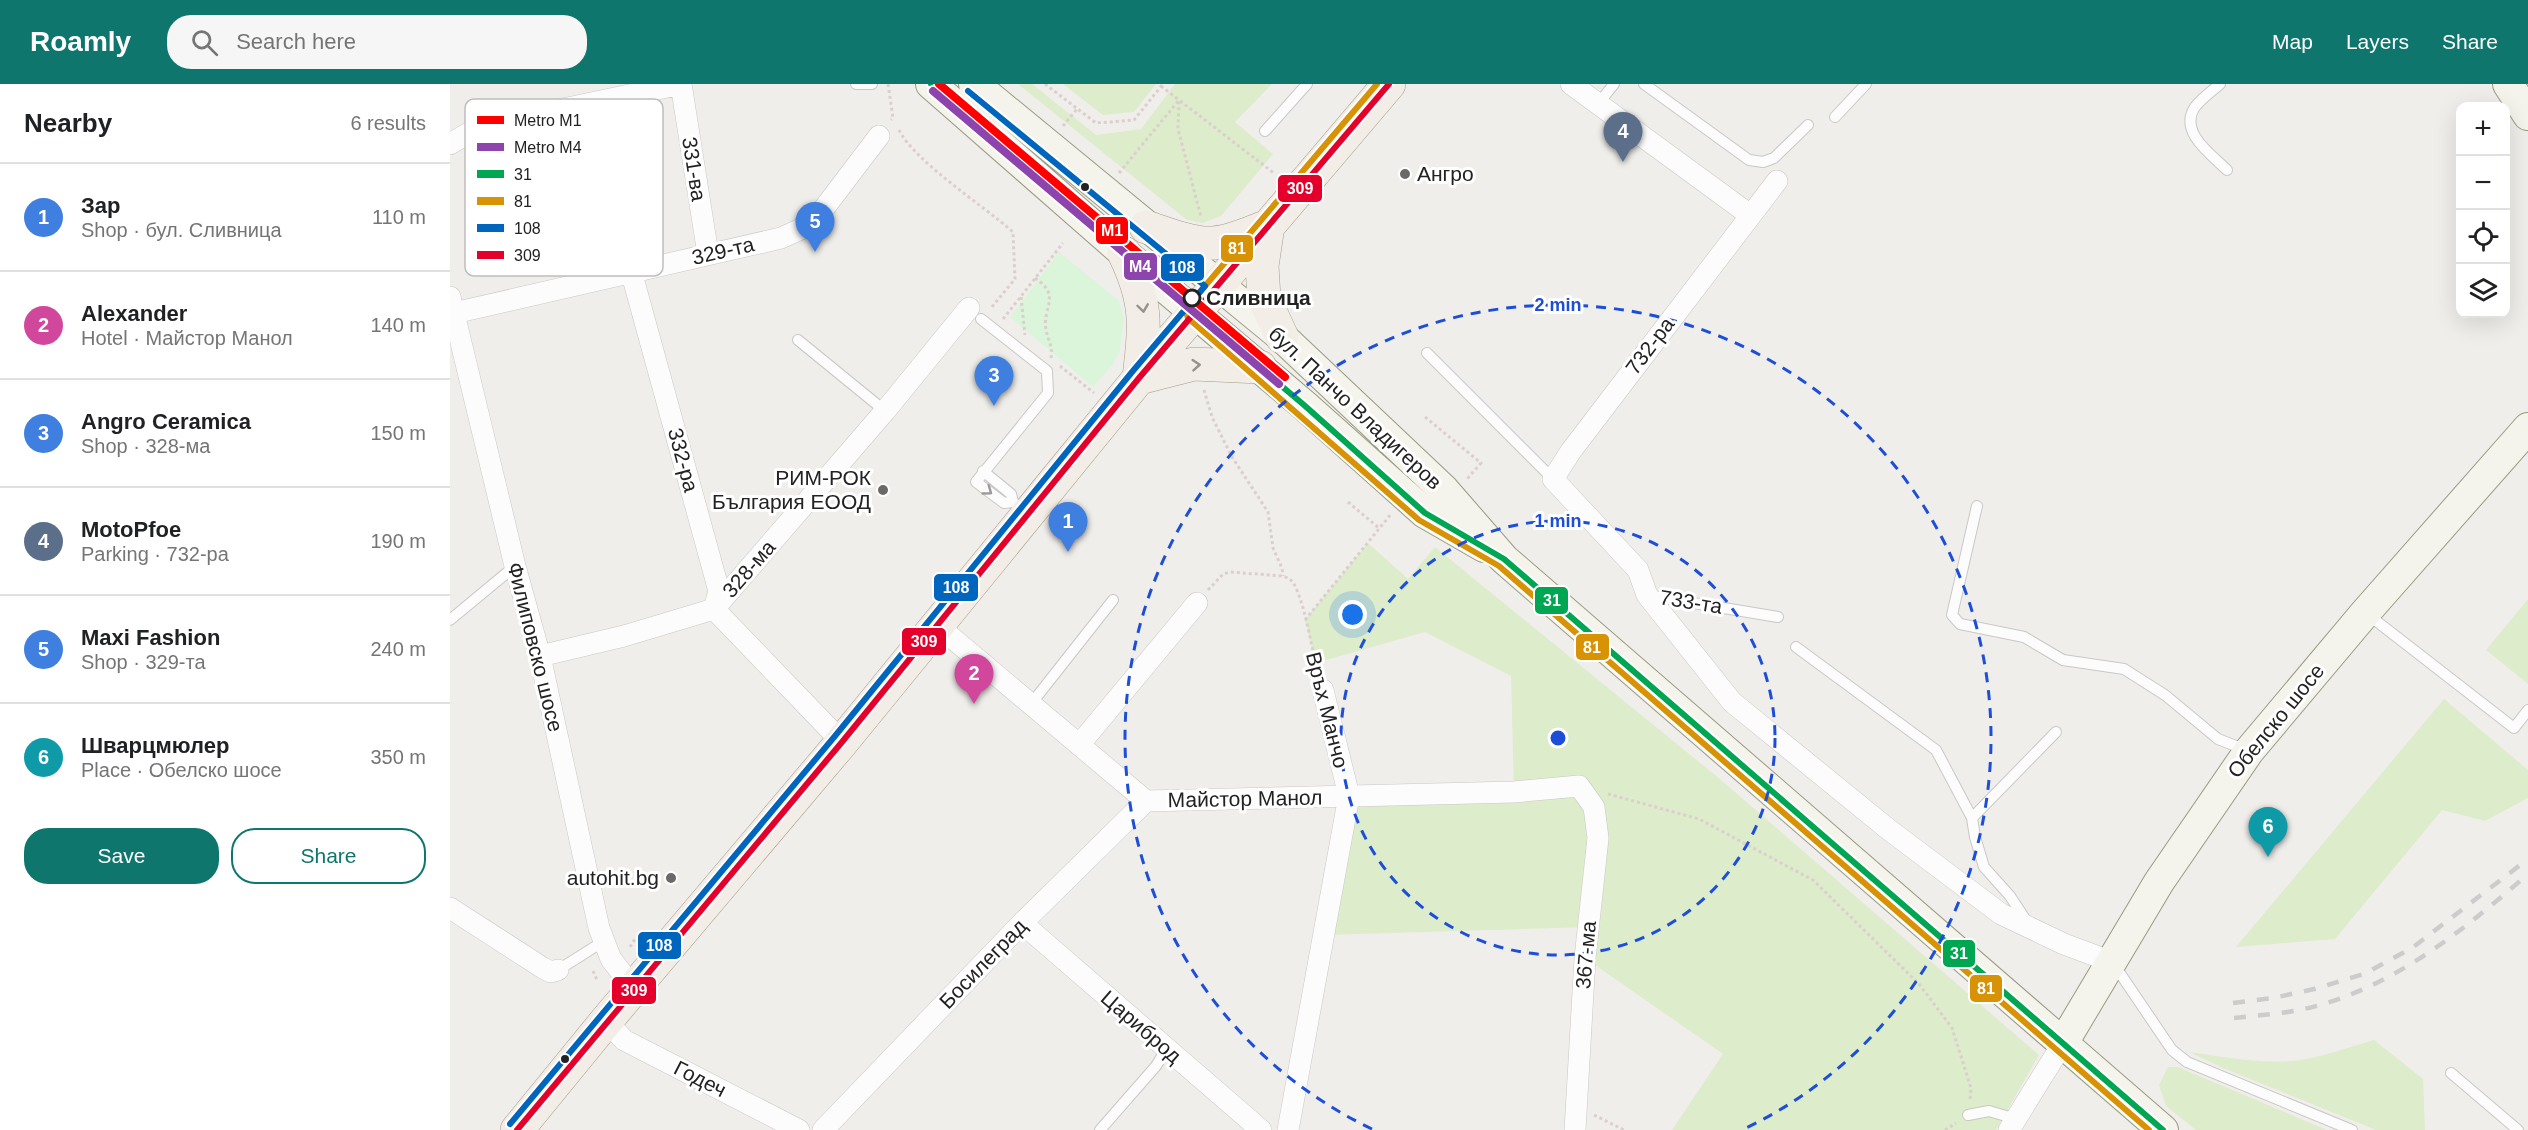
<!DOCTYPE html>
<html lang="en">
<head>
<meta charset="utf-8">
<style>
	:root { --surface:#fff; --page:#f6f6f6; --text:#202124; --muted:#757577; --line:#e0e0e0; --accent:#0f766e }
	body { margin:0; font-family:Arial,sans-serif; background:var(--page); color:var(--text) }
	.controls { position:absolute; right:18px; top:18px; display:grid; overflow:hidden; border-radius:12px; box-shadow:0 6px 24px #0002 }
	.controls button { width:54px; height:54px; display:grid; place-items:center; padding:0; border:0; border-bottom:2px solid var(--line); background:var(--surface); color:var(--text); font:30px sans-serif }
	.you { position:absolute; left:903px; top:531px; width:21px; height:21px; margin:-15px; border:4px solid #fff; border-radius:50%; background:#1a73e8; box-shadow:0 0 0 9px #1a73e833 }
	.badge { display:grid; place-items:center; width:39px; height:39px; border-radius:50%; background:var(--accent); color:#fff; font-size:20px; font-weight:700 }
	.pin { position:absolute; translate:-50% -50px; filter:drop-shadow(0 2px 3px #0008) }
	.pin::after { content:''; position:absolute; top:32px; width:21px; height:18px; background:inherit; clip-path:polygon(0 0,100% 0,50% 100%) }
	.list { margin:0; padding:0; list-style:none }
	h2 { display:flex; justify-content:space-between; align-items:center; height:78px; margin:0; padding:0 24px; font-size:26px }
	h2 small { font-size:20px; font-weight:400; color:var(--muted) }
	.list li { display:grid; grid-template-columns:39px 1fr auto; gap:18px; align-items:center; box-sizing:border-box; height:108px; padding:0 24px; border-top:2px solid var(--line) }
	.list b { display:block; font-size:22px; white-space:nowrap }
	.list p { margin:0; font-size:20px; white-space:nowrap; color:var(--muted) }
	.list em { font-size:20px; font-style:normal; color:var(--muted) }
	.actions { display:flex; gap:12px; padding:18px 24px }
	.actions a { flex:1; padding:14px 0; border:2px solid var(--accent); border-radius:24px; text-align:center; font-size:21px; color:var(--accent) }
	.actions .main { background:var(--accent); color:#fff }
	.icon { flex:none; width:33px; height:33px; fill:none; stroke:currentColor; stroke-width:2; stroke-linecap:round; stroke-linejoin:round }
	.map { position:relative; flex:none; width:2078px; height:1046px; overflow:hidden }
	header { display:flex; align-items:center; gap:36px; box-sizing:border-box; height:84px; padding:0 30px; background:var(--accent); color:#fff }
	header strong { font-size:28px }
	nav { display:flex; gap:33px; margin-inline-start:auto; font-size:21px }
	.search { width:420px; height:54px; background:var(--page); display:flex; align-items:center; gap:15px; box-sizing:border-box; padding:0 21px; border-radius:24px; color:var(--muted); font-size:22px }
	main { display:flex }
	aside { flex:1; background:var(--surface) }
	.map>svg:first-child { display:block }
</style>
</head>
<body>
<header>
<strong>Roamly</strong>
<div class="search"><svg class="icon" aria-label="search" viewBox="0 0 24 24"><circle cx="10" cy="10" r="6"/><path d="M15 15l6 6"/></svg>Search here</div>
<nav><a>Map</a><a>Layers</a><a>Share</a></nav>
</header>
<main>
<aside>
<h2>Nearby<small>6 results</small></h2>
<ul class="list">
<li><span class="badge" style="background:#3f7fe0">1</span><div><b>Зар</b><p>Shop · бул. Сливница</p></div><em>110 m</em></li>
<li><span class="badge" style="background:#d1479c">2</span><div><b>Alexander</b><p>Hotel · Майстор Манол</p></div><em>140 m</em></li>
<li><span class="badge" style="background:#3f7fe0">3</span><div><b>Angro Ceramica</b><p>Shop · 328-ма</p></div><em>150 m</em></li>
<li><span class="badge" style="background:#5c6f8a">4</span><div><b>MotoPfoe</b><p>Parking · 732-ра</p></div><em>190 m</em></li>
<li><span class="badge" style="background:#3f7fe0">5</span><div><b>Maxi Fashion</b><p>Shop · 329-та</p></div><em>240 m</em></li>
<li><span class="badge" style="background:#0f9aa8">6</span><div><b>Шварцмюлер</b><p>Place · Обелско шосе</p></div><em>350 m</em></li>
</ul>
<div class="actions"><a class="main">Save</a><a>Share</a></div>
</aside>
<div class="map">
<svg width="2078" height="1046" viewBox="0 0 2078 1046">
	<rect width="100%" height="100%" fill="#f0eeeb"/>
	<path fill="#ddeccb" d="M568 0H582L646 51 691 45 725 0H822L785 38 823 70 771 132 753 139 737 136Z
		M613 0H706L684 28 653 31Z
		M918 459 958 495 985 463 1271 696 1589 971 1546 1046H1222L1273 970 1135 874 1138 843 875 851 899 712 1064 708 1061 592 975 548 866 579 855 536Z
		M2078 515V600L2036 566Z
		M1994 615 2078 686V714L2035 737 1992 726 1885 855 1786 863Z
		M1924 956 1973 995 1975 1046H1926L1773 984 1739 968C1777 973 1818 982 1856 975 1879 971 1902 962 1924 956Z
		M1718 983H1728L1877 1046H1746L1716 1022 1709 1001Z"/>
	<path fill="#daf5da" d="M609 168 669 217 674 234 670 266 663 280 643 303 560 233Z"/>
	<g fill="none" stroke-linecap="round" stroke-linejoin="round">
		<defs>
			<path id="lane" d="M406 0H422
				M1194 0 1299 76 1313 78 1324 74 1358 41
				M1770 0C1762 7 1751 15 1745 23 1728 48 1762 71 1777 86
				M1148 20 1164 0
				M1385 33 1416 0
				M815 47 857 0
				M531 235 597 287 598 309 526 398 554 419 563 418
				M348 256 435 327
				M977 269 1103 395
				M533 387 561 410 563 418 568 422
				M1527 422 1502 531 1510 540 1574 553 1613 576 1674 585 1715 611 1768 655 1796 666
				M1201 512 1328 533
				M1916 529 2064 644 2078 626
				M0 536 65 482
				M1346 563 1486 666 1522 734 1525 753 1534 783 1560 812 1577 838
				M581 620 663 516
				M1522 734 1606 648
				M1663 879 1722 966 1737 978 1902 1046
				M108 886 154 857
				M2001 989 2068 1046
				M1518 1031 1539 1027 1566 1035
				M650 1046 706 982 717 964"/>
			<path id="street" d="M1121 0 1300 131
				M0 60 29 43 231 0 258 170
				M1327 97 1121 367 1103 395 1188 486 1197 511 1282 618 1438 745 1551 830 1614 860 1662 878
				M181 187 269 507 264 525 392 658
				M0 213 65 482 90 572 149 844 161 875 184 905
				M4 229 331 154 351 145 369 131 429 52
				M488 542 696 717 1064 708 1129 702 1144 723 1148 754 1135 874 1125 1046
				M90 572 174 552 264 525 435 327 519 224
				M629 661 747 519
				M0 824 93 884 101 888 108 886
				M572 839 811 1046
				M156 937 174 956 349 1046
				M373 1046 572 839 696 717
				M838 1046 899 712 873 606
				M1559 1046 1613 959"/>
			<path id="secondary" d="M481 0 674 169 854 321 975 429 1034 463
				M524 0 832 253 994 406 1054 475 1713 1046
				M2058 0 2078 31
				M1613 959 1709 798 1799 667 1915 529 2078 344"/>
			<path id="primary" d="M818 142 812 182 814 214 832 253
				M696 143C715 149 735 158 755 159 776 160 799 149 818 142
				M674 169C698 218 695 242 689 294
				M689 294 744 280 810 283
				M67 1046 156 937 392 658 689 294 939 0"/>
		</defs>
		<use href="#lane" stroke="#c9c8c7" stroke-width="12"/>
		<use href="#street" stroke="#c9c8c7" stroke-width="22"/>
		<use href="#secondary" stroke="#999a82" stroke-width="32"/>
		<use href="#primary" stroke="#a79c86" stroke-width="34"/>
		<path stroke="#dccecd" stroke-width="3" stroke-dasharray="3 3" stroke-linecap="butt" d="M438 0 443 34 441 36
			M595 0 646 39 684 36 713 0
			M711 2 729 16 728 45 751 133
			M613 42 627 25
			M449 46C465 78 534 122 563 148L565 195 541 224
			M669 89 729 16 825 90
			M585 194C612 212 592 223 596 246 598 256 603 262 601 274
			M571 213 575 251
			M553 235 613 159
			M610 282 644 309
			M754 306 762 333 782 373 818 428 823 464 832 484 833 492
			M975 333 1031 379 1017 395
			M898 418 929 444
			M758 506 773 490 780 488 833 492C838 494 842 496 844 500 856 523 861 563 868 588
			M855 536 941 430
			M1158 710 1249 735 1363 796 1469 900 1502 944 1521 1004 1520 1017
			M180 863 185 855 190 859
			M143 887 147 896
			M1144 1031 1174 1046
			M1495 1046 1506 1039"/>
		<use href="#lane" stroke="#fdfcfc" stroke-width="10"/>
		<use href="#street" stroke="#fdfcfc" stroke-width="21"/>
		<use href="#secondary" stroke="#f4f4ed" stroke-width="30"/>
		<use href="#primary" stroke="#f3ede7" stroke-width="33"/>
		<path stroke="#ccc" stroke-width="4.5" stroke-dasharray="12 12" stroke-linecap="butt" d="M1783 919 1823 914 1864 905 1914 890 1962 864 2078 775
			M1784 934C1813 931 1842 929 1870 921 1950 898 2016 844 2078 790"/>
		<defs>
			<path id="bus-1" d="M481 0 674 169 854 321 975 429 1054 475 1713 1046"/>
			<path id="bus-2" d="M927 0 738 222 736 228 738 234 969 436 1049 482 1699 1046"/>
			<path id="bus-3" d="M60 1040 385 652 682 288 755 202 518 7"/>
			<path id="bus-4" d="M67 1046 392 658 689 294 939 0"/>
		</defs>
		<use href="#bus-1" stroke="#fff" stroke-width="10"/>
		<use href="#bus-2" stroke="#fff" stroke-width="10"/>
		<use href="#bus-3" stroke="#fff" stroke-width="10"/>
		<use href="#bus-4" stroke="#fff" stroke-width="10"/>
		<use href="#bus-1" stroke="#00a651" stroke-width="6"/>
		<use href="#bus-2" stroke="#d79205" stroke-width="6"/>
		<use href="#bus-3" stroke="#0065bd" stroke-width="6"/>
		<use href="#bus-4" stroke="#e4002b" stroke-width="6"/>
		<defs>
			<path id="metro-1" d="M489 0 835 293"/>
			<path id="metro-2" d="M483 7 829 300"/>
		</defs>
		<use href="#metro-1" stroke="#fff" stroke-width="12"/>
		<use href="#metro-2" stroke="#fff" stroke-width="12"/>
		<use href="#metro-1" stroke="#f00" stroke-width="8"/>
		<use href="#metro-2" stroke="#8e44ad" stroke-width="8"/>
	</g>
	<defs><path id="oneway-chevron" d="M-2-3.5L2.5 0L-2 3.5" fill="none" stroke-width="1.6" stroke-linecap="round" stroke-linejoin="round" transform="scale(1.5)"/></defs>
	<g stroke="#95928e">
		<use href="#oneway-chevron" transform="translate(693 224) rotate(82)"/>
		<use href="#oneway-chevron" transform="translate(746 281) rotate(-4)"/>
	</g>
	<use stroke="#9a9a9a" href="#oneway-chevron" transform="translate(538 407) rotate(36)"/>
	<g fill="none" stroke="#1d4ed8" stroke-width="3" stroke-dasharray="10 8">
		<circle cx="1108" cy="654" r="217"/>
		<path d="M922 1045A433 433 0 1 1 1294 1045"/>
	</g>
	<g fill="#6a6968" stroke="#fff" stroke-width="2">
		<circle cx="955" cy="90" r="6"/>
		<circle cx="433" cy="406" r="6"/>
		<circle cx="221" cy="794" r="6"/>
	</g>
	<g fill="#222" stroke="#fff" stroke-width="2">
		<circle cx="635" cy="103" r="5"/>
		<circle cx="115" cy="975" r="5"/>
	</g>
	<circle fill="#fff" stroke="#222" stroke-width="3" cx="742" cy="214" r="8"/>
	<g text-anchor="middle" stroke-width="6" stroke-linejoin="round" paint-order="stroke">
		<g font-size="21" fill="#222" stroke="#fff">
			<text transform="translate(244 85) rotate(81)" y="7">331-ва</text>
			<text transform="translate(273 167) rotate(-13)" y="7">329-та</text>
			<text transform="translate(1200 262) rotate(-53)" y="7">732-ра</text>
			<text transform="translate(905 324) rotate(43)" y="7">бул. Панчо Владигеров</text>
			<text transform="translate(233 376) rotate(75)" y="7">332-ра</text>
			<text transform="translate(299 485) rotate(-49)" y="7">328-ма</text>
			<text transform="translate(1241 518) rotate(9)" y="7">733-та</text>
			<text transform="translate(85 563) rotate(76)" y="7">Филиповско шосе</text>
			<text transform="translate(877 626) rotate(76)" y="7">Връх Манчо</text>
			<text transform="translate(1826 637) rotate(-51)" y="7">Обелско шосе</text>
			<text transform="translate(795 715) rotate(-1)" y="7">Майстор Манол</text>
			<text transform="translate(1136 871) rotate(-85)" y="7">367-ма</text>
			<text transform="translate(533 880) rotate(-46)" y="7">Босилеград</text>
			<text transform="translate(691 943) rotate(41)" y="7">Цариброд</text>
			<text transform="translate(250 995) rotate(27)" y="7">Годеч</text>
		</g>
		<g font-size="21" fill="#222" stroke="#fff" text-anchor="end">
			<text x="967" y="97" text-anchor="start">Ангро</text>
			<text x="421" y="401">РИМ-РОК<tspan x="421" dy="24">България ЕООД</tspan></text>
			<text x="209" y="801">autohit.bg</text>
		</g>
		<g font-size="21" font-weight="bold" fill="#222" stroke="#fff" text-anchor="start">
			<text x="756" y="221">Сливница</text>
		</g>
	</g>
	<rect x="15" y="15" width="198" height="177" rx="9" fill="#fff" stroke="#bdbdbd" stroke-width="1.5"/>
	<rect x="27" y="32" width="27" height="8" fill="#f00"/>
	<rect x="27" y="59" width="27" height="8" fill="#8e44ad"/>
	<rect x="27" y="86" width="27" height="8" fill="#00a651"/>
	<rect x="27" y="113" width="27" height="8" fill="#d79205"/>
	<rect x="27" y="140" width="27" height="8" fill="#0065bd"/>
	<rect x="27" y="167" width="27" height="8" fill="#e4002b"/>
	<g font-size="16" fill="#222">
		<text x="64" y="42">Metro M1</text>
		<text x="64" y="69">Metro M4</text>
		<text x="64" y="96">31</text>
		<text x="64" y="123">81</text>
		<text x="64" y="150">108</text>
		<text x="64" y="177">309</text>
	</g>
	<circle cx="1108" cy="654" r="9" fill="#1d4ed8" stroke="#fff" stroke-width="3"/>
	<g font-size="18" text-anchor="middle" font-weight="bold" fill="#1d4ed8" stroke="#fff" stroke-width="6" stroke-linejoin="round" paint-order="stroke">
		<text x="1108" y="227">2 min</text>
		<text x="1108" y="443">1 min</text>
	</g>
	<g stroke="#fff" stroke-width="2">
		<rect x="827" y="90" width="46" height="29" rx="6" fill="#e4002b"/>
		<rect x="645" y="132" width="34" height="29" rx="6" fill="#f00"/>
		<rect x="770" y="150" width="34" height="29" rx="6" fill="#d79205"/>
		<rect x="673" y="168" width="35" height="29" rx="6" fill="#8e44ad"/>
		<rect x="710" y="169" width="45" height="29" rx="6" fill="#0065bd"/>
		<rect x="483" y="489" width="46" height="29" rx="6" fill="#0065bd"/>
		<rect x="1084" y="502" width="35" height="29" rx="6" fill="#00a651"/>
		<rect x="451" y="543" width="46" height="29" rx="6" fill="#e4002b"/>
		<rect x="1125" y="549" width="35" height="28" rx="6" fill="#d79205"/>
		<rect x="187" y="847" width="45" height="29" rx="6" fill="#0065bd"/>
		<rect x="1492" y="855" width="34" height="29" rx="6" fill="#00a651"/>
		<rect x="1519" y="890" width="34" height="29" rx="6" fill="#d79205"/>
		<rect x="161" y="892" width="46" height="29" rx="6" fill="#e4002b"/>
	</g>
	<g font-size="16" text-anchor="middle" font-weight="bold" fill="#fff">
		<text x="850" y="110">309</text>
		<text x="662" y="152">M1</text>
		<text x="787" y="170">81</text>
		<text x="690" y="188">M4</text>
		<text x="732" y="189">108</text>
		<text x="506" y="509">108</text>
		<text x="1102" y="522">31</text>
		<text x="474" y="563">309</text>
		<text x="1142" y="569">81</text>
		<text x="209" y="867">108</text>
		<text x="1509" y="875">31</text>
		<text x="1536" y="910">81</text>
		<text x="184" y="912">309</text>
	</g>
</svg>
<div class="controls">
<button>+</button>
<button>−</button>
<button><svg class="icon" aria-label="locate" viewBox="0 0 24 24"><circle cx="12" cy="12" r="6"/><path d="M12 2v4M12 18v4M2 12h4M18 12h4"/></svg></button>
<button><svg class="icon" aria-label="layers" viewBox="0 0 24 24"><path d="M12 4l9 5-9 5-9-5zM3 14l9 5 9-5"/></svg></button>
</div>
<div class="you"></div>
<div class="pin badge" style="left:618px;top:468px;background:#3f7fe0">1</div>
<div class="pin badge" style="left:524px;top:620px;background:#d1479c">2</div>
<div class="pin badge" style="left:544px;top:322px;background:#3f7fe0">3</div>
<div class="pin badge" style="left:1173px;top:78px;background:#5c6f8a">4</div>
<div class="pin badge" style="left:365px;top:168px;background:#3f7fe0">5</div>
<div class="pin badge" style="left:1818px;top:773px;background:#0f9aa8">6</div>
</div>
</main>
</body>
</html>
